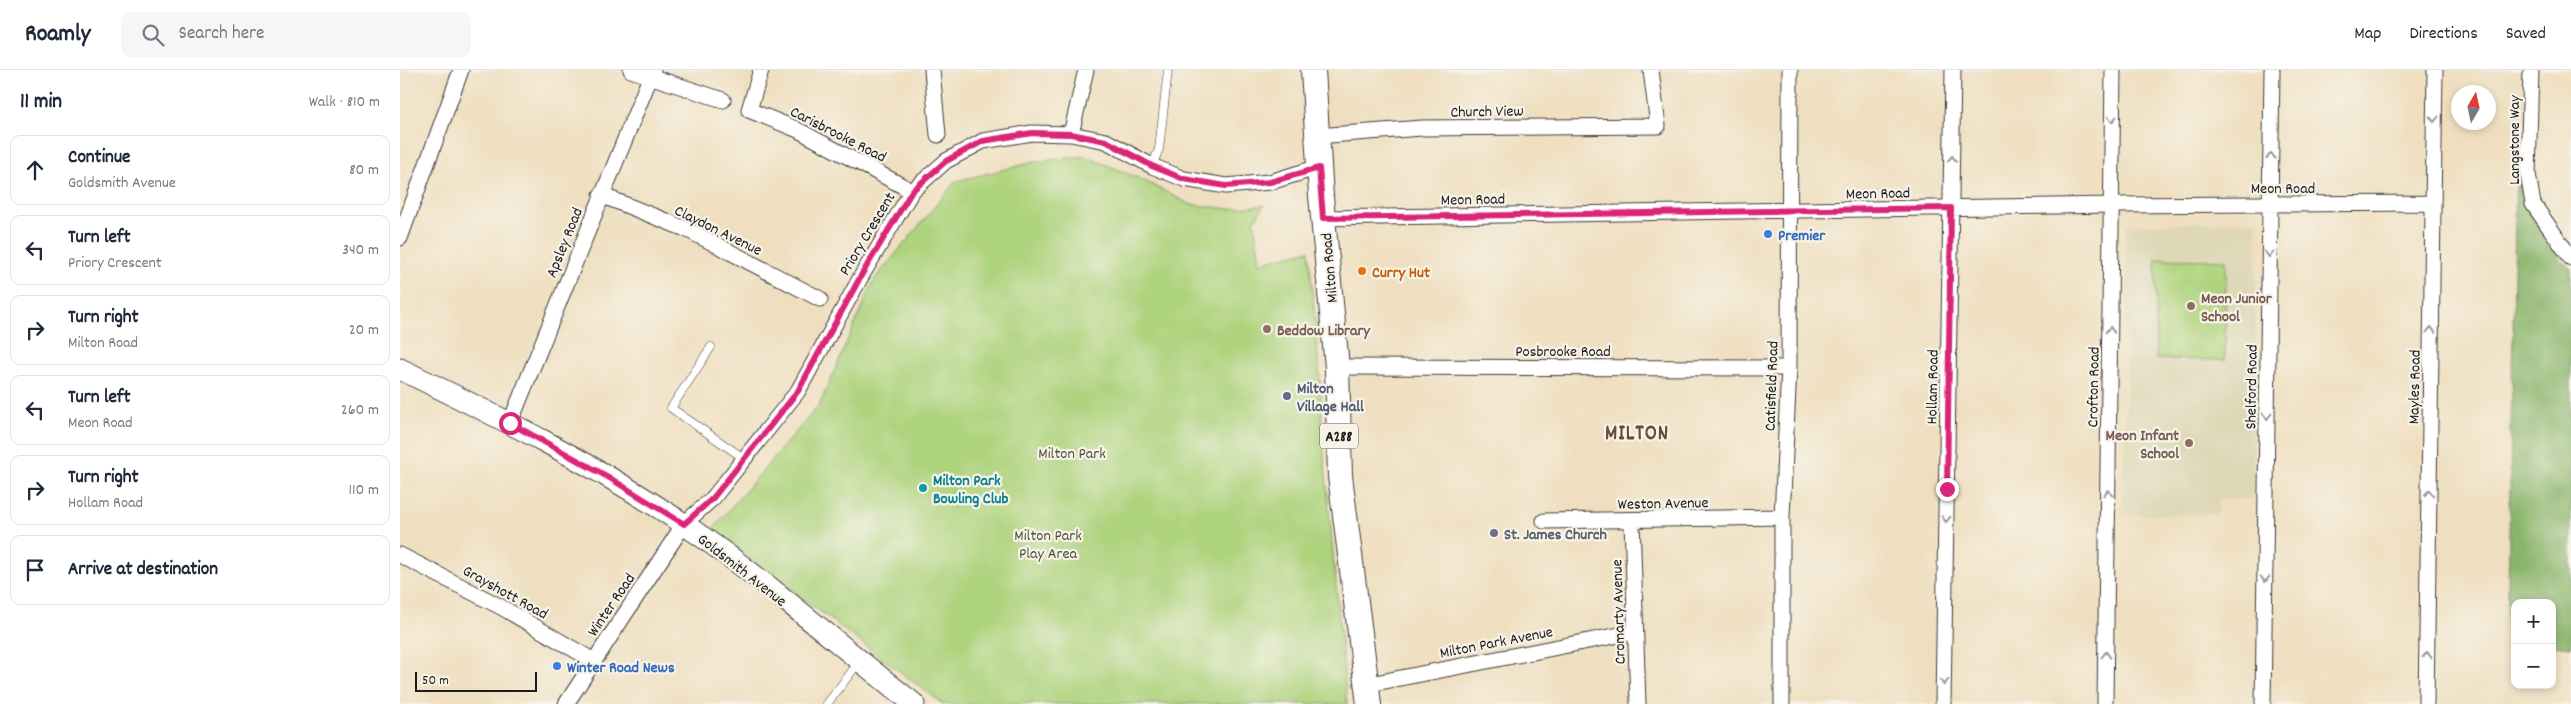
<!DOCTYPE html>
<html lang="en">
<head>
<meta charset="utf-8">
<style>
	:root { --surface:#fff; --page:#f6f6f7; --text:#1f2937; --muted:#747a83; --line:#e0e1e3 }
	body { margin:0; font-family:Dekko,sans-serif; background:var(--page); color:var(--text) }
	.controls { position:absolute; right:15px; bottom:15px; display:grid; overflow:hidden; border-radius:10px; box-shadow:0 2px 8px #0003 }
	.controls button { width:45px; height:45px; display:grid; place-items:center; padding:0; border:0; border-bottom:1px solid var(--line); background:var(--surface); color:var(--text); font:25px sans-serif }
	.compass { position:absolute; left:2051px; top:15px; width:45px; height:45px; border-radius:50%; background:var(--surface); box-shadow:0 2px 8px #0003; rotate:9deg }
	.scale { position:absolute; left:15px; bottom:12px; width:122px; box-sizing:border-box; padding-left:5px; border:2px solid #1c1c1c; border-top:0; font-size:14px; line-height:18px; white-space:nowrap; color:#1c1c1c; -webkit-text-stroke:4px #f7f3e8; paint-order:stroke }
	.stop { position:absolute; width:15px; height:15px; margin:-11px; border:4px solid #db2777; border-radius:50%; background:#fff }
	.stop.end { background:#db2777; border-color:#fff; box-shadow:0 1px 5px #0008 }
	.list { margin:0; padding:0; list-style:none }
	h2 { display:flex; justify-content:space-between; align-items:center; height:65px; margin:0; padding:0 20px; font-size:21px }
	h2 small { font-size:16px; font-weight:400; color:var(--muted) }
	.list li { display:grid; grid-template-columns:32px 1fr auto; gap:15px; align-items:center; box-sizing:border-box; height:70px; margin:0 10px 10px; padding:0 10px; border:1px solid var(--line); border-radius:10px }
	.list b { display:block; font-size:19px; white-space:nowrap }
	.list p { margin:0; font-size:16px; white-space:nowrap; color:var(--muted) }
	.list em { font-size:16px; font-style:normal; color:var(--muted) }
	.icon { flex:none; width:28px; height:28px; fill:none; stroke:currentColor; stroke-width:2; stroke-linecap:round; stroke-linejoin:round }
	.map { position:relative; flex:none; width:2171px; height:634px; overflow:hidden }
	header { display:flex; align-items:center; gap:30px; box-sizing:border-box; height:70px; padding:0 25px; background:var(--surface); border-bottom:1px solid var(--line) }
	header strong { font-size:24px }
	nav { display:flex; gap:28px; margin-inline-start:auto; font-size:18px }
	.search { width:350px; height:45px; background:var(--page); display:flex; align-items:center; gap:12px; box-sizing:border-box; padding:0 18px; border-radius:10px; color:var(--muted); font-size:19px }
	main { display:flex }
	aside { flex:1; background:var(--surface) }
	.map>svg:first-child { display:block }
</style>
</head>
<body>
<header>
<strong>Roamly</strong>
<div class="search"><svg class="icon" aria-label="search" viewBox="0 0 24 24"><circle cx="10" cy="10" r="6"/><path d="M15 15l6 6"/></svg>Search here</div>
<nav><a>Map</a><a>Directions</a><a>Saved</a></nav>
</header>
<main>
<aside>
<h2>11 min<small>Walk · 810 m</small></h2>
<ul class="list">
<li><svg class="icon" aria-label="ahead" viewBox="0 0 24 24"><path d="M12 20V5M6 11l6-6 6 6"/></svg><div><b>Continue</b><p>Goldsmith Avenue</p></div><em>80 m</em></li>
<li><svg class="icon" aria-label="left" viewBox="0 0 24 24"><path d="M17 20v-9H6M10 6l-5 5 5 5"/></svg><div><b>Turn left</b><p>Priory Crescent</p></div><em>340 m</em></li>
<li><svg class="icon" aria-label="right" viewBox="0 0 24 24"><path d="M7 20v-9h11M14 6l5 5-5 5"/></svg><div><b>Turn right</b><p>Milton Road</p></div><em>20 m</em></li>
<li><svg class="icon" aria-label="left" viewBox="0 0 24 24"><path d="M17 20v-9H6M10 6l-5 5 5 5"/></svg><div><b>Turn left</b><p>Meon Road</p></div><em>260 m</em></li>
<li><svg class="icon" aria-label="right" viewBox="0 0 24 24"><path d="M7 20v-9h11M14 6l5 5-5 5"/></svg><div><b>Turn right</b><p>Hollam Road</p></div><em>110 m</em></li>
<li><svg class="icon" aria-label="arrive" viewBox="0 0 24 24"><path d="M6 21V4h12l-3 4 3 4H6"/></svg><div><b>Arrive at destination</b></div></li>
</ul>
</aside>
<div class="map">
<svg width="2171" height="634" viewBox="0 0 2171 634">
	<rect width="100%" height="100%" fill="#f7f3e8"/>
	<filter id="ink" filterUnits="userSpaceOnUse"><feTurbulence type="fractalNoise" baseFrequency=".02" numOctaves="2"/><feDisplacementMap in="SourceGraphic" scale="10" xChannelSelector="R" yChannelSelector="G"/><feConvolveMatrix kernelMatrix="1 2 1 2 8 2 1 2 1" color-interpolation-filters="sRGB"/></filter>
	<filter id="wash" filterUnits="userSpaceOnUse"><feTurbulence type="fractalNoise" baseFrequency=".0096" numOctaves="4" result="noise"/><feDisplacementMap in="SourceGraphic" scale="20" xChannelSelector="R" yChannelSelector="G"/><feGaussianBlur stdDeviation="1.12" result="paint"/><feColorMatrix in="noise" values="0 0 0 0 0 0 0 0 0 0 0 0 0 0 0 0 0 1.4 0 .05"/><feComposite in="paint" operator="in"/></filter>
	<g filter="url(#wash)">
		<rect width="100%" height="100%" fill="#efdfc0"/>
		<path fill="#ded8b7" d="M1857 151 1853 429H1818V444L1722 445 1727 317 1726 155Z"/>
		<path fill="#add37d" stroke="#64784c" d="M685 86 743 110 789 134 829 139 864 135 854 152 860 193 909 180 920 311 923 374 947 634H543L312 460 420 334 474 210 556 111 639 91Z
			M1756 189 1826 190 1825 290 1756 289Z"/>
		<path fill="#8ab56c" stroke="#536844" d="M2116 97 2129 142 2161 190 2171 199V577L2152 575V533H2115V572L2107 571Z"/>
	</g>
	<g filter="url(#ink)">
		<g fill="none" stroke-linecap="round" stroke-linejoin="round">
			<defs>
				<path id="service" d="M752 96 759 79 768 0
					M311 277 271 338 345 389
					M427 634 459 592"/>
				<path id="minor" d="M231 0 323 30
					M361 0 349 40 396 59 512 121
					M532 0 538 65
					M2131 0 2128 104 2133 134 2171 188
					M671 64 686 0
					M917 66 1022 58 1258 56 1251 0
					M201 125 288 160 420 229
					M923 148 1712 135 2033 133
					M0 168 61 0
					M937 297 1389 298
					M110 353 253 0
					M1232 450 1238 634
					M1144 451 1382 447
					M0 485 101 537 194 591
					M965 615 1234 562
					M166 634 284 454 313 428 398 321 462 205 512 121 546 91 583 71 632 63 671 64 706 71 752 96 784 109 826 116 870 112 919 97
					M1382 634V447L1389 298 1390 0
					M1543 634 1553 0
					M1705 634 1713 0
					M1863 634 1872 0
					M2026 634 2035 0"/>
				<path id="secondary" d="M0 299C97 346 195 394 285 455 365 509 438 575 514 634"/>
				<path id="primary" d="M913 0 921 126 937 297 940 406 969 634"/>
			</defs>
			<use href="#service" stroke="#3c3935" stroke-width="9"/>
			<use href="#minor" stroke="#3c3935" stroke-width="17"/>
			<use href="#secondary" stroke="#3c3935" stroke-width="23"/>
			<use href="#primary" stroke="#3c3935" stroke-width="26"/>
			<use href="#service" stroke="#fff" stroke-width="8"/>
			<use href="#minor" stroke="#fff" stroke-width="15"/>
			<use href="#secondary" stroke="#fff" stroke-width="21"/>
			<use href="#primary" stroke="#fff" stroke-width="24"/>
		</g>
		<defs><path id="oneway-chevron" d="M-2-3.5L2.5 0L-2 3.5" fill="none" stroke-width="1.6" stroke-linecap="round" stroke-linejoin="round" transform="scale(1.25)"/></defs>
		<g stroke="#999">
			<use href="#oneway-chevron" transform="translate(1712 49) rotate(90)"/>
			<use href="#oneway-chevron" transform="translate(2034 49) rotate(91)"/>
			<use href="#oneway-chevron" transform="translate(1871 86) rotate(-89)"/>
			<use href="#oneway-chevron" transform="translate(1552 89) rotate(-89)"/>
			<use href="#oneway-chevron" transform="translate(1869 184) rotate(91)"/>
			<use href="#oneway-chevron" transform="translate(1710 260) rotate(-89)"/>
			<use href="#oneway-chevron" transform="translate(2031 260) rotate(-89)"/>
			<use href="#oneway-chevron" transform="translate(1867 346) rotate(91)"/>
			<use href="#oneway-chevron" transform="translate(1708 423) rotate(-89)"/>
			<use href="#oneway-chevron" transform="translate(2029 423) rotate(-89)"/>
			<use href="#oneway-chevron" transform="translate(1546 449) rotate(91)"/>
			<use href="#oneway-chevron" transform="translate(1865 509) rotate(91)"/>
			<use href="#oneway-chevron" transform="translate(1706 585) rotate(-89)"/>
			<use href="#oneway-chevron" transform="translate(2027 585) rotate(-89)"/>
			<use href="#oneway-chevron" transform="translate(1544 612) rotate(91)"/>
		</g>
	</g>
	<g fill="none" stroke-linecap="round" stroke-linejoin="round" filter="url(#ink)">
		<path stroke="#db2777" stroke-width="6" d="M110 353 208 407 284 454 313 428 398 321 462 204 512 121 546 91 583 71 632 63 671 64 706 71 752 96 784 109 826 116 870 112 919 98 923 148 1551 138 1547 419"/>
	</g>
	<g fill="#3f7fe0" stroke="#f7f3e8" stroke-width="2">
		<circle cx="1368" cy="164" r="5"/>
		<circle cx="157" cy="596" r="5"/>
	</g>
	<circle fill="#e8710a" stroke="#f7f3e8" stroke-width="2" cx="962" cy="201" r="5"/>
	<g fill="#8d6e63" stroke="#f7f3e8" stroke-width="2">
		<circle cx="1791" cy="236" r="5"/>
		<circle cx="867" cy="259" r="5"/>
		<circle cx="1789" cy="373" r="5"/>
	</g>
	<circle fill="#5c6f8a" stroke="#f7f3e8" stroke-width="2" cx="887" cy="326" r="5"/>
	<circle fill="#0f9aa8" stroke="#f7f3e8" stroke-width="2" cx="523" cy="418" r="5"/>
	<circle fill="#6b7280" stroke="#f7f3e8" stroke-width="2" cx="1094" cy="463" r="5"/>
	<g text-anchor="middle" stroke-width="4.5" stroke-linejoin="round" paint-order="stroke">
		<rect fill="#f7f3e8" stroke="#5e5c59" stroke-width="1" x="920" y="353.5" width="38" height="25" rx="4"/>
		<g font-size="15" font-weight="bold" fill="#1c1c1c">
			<text x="939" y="371">A288</text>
		</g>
		<g font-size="16" fill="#1c1c1c" stroke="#f7f3e8">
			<text transform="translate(1087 40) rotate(-1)" y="6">Church View</text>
			<text transform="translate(439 63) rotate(27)" y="6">Carisbrooke Road</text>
			<text transform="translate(2113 70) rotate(-90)" y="6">Langstone Way</text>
			<text x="1883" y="123">Meon Road</text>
			<text transform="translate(1478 122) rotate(-1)" y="6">Meon Road</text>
			<text transform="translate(1073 128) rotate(-1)" y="6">Meon Road</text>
			<text transform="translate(319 159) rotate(26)" y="6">Claydon Avenue</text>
			<text transform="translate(466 163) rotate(-59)" y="6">Priory Crescent</text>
			<text transform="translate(163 172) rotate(-68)" y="6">Apsley Road</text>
			<text transform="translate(928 198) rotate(-95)" y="6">Milton Road</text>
			<text x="1163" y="286">Posbrooke Road</text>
			<text transform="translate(1370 316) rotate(-88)" y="6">Catisfield Road</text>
			<text transform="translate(1531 317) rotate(-89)" y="6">Hollam Road</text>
			<text transform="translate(1692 317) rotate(-89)" y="6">Crofton Road</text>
			<text transform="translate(1850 317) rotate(-89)" y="6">Shelford Road</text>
			<text transform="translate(2013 317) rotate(-89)" y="6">Mayles Road</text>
			<text transform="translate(1263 432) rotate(-1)" y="6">Weston Avenue</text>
			<text transform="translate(343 499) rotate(38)" y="6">Goldsmith Avenue</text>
			<text transform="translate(106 521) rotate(29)" y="6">Grayshott Road</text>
			<text transform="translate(210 534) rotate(-56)" y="6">Winter Road</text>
			<text transform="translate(1217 542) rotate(-92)" y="6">Cromarty Avenue</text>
			<text transform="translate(1096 571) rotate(-11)" y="6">Milton Park Avenue</text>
		</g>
		<g font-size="16" font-weight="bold" fill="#366cbe" stroke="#f7f3e8" text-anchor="start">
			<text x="1378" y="170">Premier</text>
			<text x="167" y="602">Winter Road News</text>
		</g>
		<g font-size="16" font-weight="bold" fill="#c56008" stroke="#f7f3e8" text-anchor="start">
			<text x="972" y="207">Curry Hut</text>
		</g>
		<g font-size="16" font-weight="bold" fill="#785e54" stroke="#f7f3e8" text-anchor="start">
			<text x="1801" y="233">Meon Junior<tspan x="1801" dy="18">School</tspan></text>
			<text x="877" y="265">Beddow Library</text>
			<text x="1779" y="370" text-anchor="end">Meon Infant<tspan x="1779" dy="18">School</tspan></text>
		</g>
		<g font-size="16" font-weight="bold" fill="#4e5e75" stroke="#f7f3e8" text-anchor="start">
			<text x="897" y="323">Milton<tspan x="897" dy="18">Village Hall</tspan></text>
		</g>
		<g font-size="16" fill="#485339" stroke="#f7f3e8">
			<text x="672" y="388">Milton Park</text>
			<text x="648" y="470">Milton Park<tspan x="648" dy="18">Play Area</tspan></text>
		</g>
		<g font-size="16" font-weight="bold" fill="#0d838f" stroke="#f7f3e8" text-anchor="start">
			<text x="533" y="415">Milton Park<tspan x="533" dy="18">Bowling Club</tspan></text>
		</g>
		<g font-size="16" font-weight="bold" fill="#5b616d" stroke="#f7f3e8" text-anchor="start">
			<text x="1104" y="469">St. James Church</text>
		</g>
		<g font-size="21" font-weight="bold" letter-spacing="1" fill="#654e3a" stroke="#f7f3e8">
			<text x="1237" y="369">MILTON</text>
		</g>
	</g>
</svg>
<div class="controls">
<button>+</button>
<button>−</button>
</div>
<svg class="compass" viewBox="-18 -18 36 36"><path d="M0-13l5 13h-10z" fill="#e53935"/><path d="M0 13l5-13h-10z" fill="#747a83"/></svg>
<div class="scale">50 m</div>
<div class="stop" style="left:110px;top:353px"></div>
<div class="stop end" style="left:1547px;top:419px"></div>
</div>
</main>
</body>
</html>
